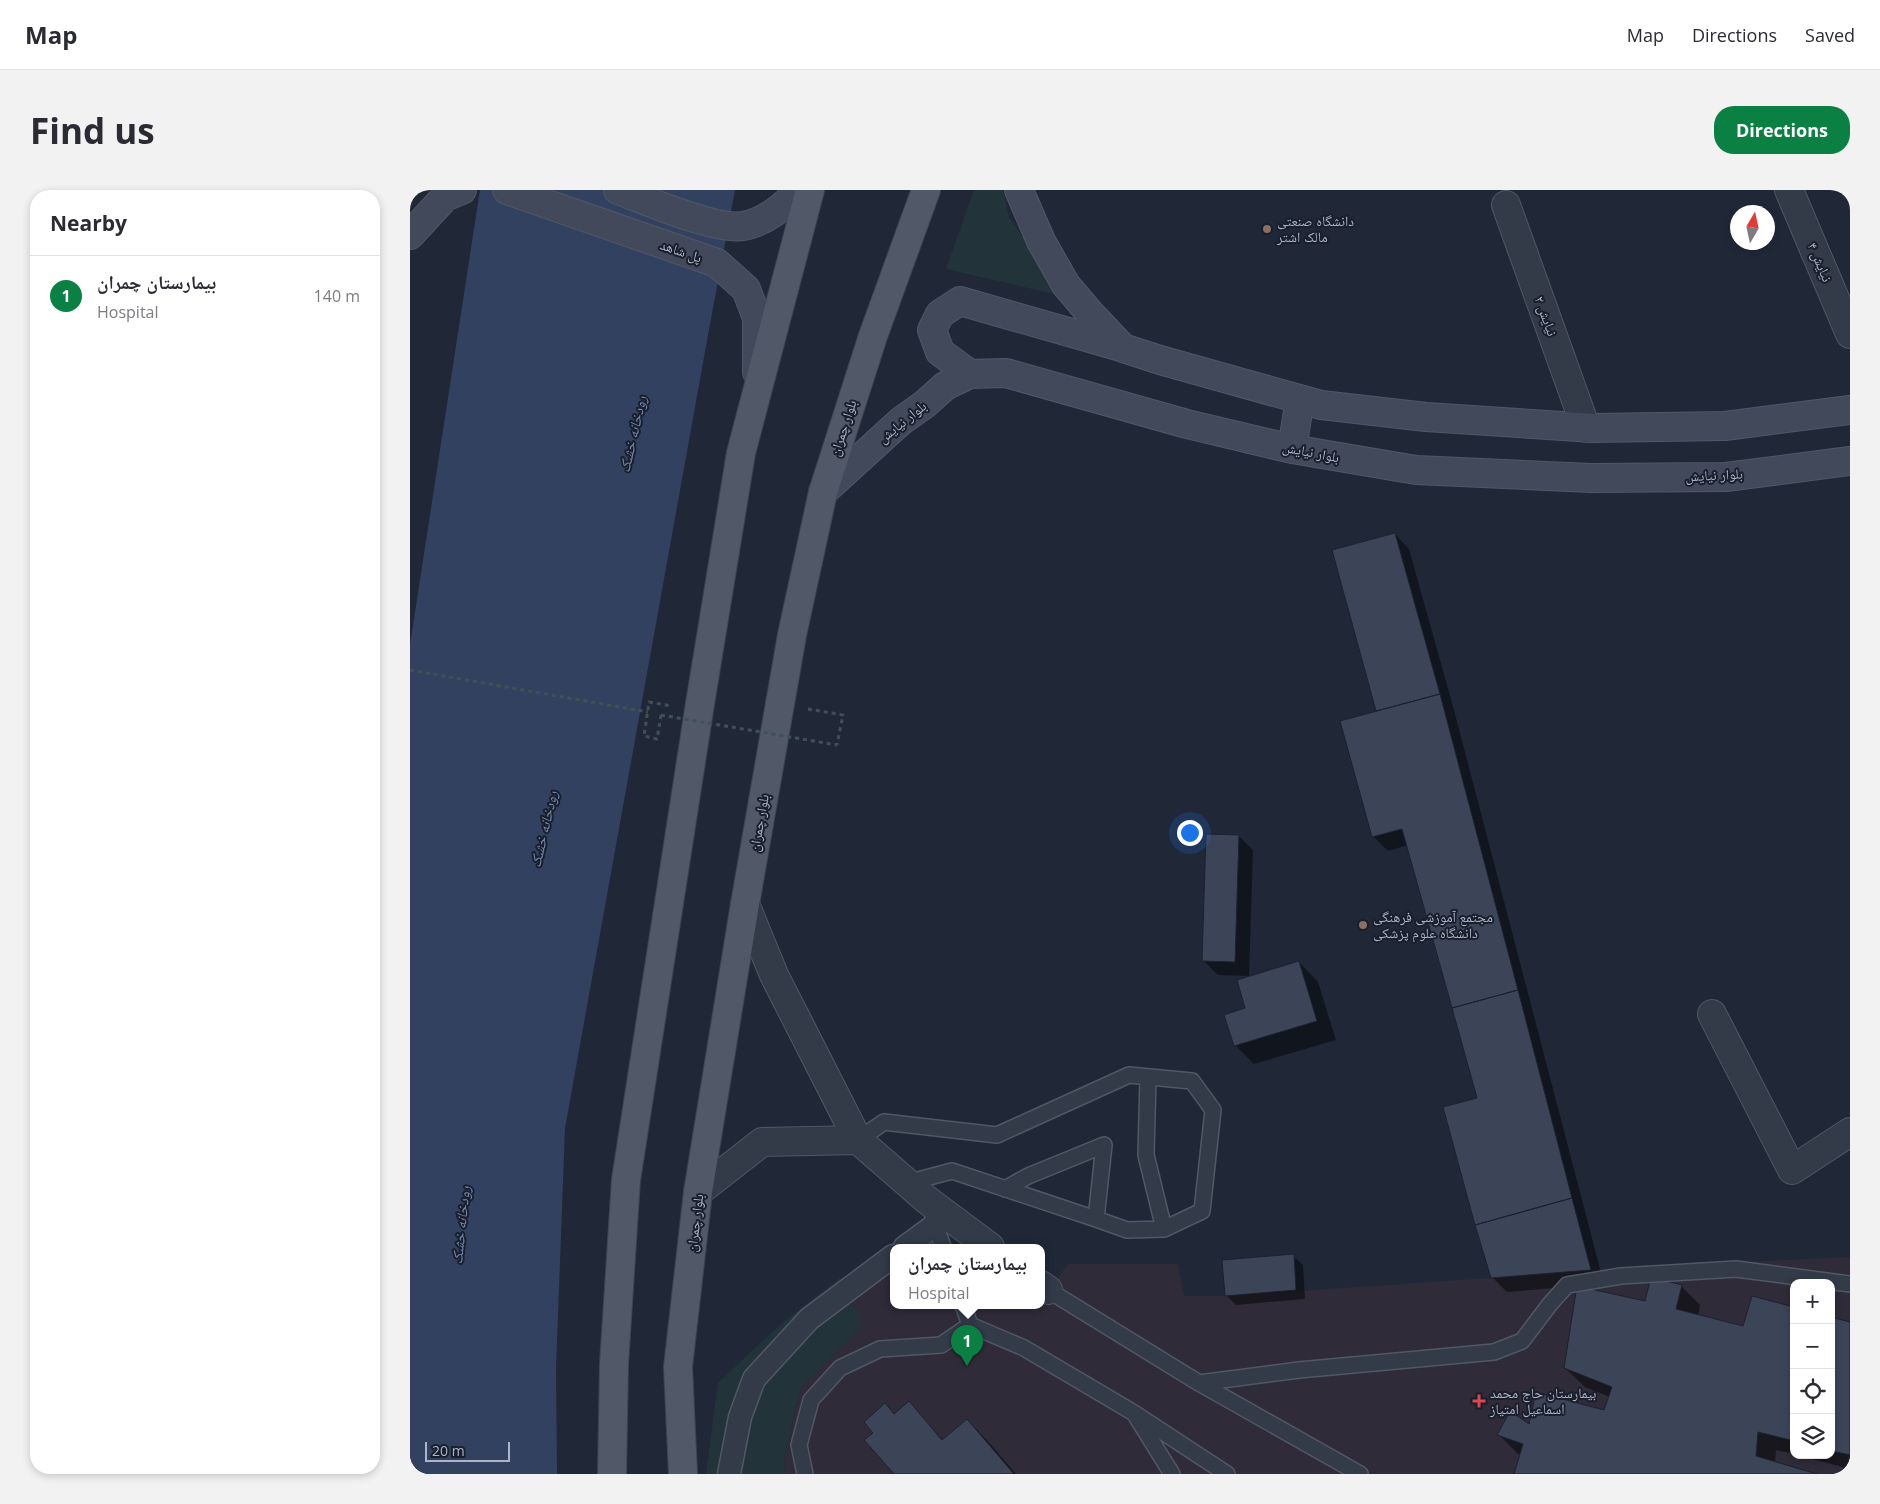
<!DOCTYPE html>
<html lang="en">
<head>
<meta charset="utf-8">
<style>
	:root { --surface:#fff; --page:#f2f2f3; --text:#2b2b33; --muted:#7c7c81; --line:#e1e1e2; --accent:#0b8043 }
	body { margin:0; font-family:"Open Sans","Noto Naskh Arabic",sans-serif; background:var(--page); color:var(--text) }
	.controls { position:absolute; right:15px; bottom:15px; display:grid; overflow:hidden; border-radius:10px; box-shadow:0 2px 8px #0003 }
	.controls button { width:45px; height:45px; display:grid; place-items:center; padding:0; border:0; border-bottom:1px solid var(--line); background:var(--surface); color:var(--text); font:25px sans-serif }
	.compass { position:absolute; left:1320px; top:15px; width:45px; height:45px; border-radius:50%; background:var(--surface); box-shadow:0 2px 8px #0003; rotate:9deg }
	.scale { position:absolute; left:15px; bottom:12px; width:85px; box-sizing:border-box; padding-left:5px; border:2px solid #aeb4c5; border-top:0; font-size:14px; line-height:18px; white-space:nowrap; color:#aeb4c5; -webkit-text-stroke:4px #191f2d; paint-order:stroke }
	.you { position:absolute; left:779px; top:642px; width:18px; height:18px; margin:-12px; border:4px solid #fff; border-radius:50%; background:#1a73e8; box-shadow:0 0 0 8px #1a73e833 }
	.badge { display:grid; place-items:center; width:32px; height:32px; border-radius:50%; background:var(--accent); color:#fff; font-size:16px; font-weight:700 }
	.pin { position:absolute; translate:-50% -41px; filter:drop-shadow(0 1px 2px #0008) }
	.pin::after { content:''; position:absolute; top:26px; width:18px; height:15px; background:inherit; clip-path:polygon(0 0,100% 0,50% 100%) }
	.popup { position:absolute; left:480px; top:1054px; width:155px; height:65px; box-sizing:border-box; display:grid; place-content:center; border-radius:10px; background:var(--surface); filter:drop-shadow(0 1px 4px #0005); font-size:16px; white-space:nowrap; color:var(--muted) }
	.popup b { font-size:19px; color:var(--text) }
	.popup::after { content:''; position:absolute; left:50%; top:100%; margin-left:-10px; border:10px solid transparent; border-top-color:var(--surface) }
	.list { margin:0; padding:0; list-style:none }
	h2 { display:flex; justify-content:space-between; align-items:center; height:65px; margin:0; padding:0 20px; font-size:21px }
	h2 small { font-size:16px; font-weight:400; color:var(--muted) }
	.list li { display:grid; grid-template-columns:32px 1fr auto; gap:15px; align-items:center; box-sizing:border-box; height:80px; padding:0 20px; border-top:1px solid var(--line) }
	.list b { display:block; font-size:19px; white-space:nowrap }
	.list p { margin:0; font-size:16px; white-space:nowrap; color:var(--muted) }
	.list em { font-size:16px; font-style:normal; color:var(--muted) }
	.icon { flex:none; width:28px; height:28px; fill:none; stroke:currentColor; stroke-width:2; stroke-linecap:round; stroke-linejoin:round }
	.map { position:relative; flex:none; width:1440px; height:1284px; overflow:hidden; border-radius:20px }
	header { display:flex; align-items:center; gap:30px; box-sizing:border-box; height:70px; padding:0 25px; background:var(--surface); border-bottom:1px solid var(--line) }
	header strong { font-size:24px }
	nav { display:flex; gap:28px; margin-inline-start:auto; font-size:18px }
	.intro { display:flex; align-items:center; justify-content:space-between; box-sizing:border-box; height:120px; padding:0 30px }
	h1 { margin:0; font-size:35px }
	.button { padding:12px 22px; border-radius:20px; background:var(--accent); color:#fff; font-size:18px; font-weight:700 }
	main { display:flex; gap:30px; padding:0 30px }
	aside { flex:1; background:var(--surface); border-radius:20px; box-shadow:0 2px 8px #0003 }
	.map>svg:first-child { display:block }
</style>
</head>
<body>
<header>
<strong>Map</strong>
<nav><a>Map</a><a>Directions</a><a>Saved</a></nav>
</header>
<div class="intro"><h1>Find us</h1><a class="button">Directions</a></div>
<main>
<aside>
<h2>Nearby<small></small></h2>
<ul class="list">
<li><span class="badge">1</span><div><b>بیمارستان چمران</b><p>Hospital</p></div><em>140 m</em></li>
</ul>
</aside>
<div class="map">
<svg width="1440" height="1284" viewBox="0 0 1440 1284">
	<rect width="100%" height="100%" fill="#202838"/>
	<path fill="#2f2b39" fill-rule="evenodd" d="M1440 1067V1284H375L374 1268 391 1197 452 1136 430 1088 483 1074V1115H623L627 1118 658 1074H768L774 1106H815L1081 1088 1204 1078ZM1384 1093H1421V1265H1384Z"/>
	<path fill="#223439" d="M564 0H593L599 27 653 106 536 79Z
		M430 1088 453 1135 391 1197 374 1268 375 1284H296L308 1193 373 1132Z"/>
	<path fill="#334160" d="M70 0H325L298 145 155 938 146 1178 147 1284H0V455Z"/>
	<path fill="#0007" d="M985 344 999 359 1044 520 1194 1094 1097 1102 1082 1087 1069 908 998 655 978 661 963 646 968 522 924 361Z
		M829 646 843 660 839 786 808 785 793 770Z
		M889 772 908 792 926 850 844 874 825 855 837 819Z
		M883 1066 893 1075 895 1109 826 1115 816 1105Z
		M1271 1096 1290 1115 1288 1126 1334 1137 1384 1118V1264L1366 1260 1365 1273 1403 1284H1105L1111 1265 1108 1264 1089 1245 1195 1221 1200 1207 1175 1197 1155 1178 1236 1113Z
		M1421 1128 1440 1133V1279L1387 1265H1421Z
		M499 1213 533 1250 557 1230 576 1249 606 1284H485L465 1243 475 1215 485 1225Z"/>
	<path fill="#3c4558" stroke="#1b212f" d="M985 343 1030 504 966 521 922 360Z
		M1030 504 1108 800 1042 818 992 639 962 647 930 531Z
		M796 644 829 645 825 772 792 771Z
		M889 771 907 831 824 856 814 825 835 818 827 790Z
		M1108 800 1162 1008 1065 1035 1033 917 1067 908 1042 818Z
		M1162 1008 1181 1080 1081 1088 1065 1035Z
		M884 1064 886 1100 815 1106 812 1070Z
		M1241 1087 1272 1095 1266 1119 1333 1136 1342 1106 1384 1117V1251L1348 1242 1346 1266 1407 1284H1104L1113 1254 1087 1245 1100 1221 1119 1234 1126 1202 1194 1220 1202 1197 1154 1178 1167 1096 1235 1111Z
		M1421 1127 1440 1132V1265L1421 1261Z
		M499 1211 532 1250 557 1229 604 1284H484L454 1250 463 1243 454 1232 475 1213 484 1224Z"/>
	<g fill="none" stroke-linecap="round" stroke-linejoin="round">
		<defs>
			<path id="service" d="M738 887 736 965 754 1039
				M448 950 474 932 587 945 719 885 782 891 803 920 792 1021 754 1039 717 1040 686 1029 694 955 618 986 595 999
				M497 993 542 981 686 1029
				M523 1028 533 1057
				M638 1100 789 1193 950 1284
				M560 1135 614 1158 724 1223 817 1284
				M789 1193 889 1180 1084 1162 1112 1151 1140 1114 1157 1095 1211 1086 1326 1079 1440 1094
				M726 1226 762 1284
				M395 1284 389 1255 401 1210 430 1178 470 1159 531 1155 560 1135 553 1115"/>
			<path id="pedestrian" d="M495 1057 525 1035
				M319 1284 330 1227 344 1189 399 1129 483 1066"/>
			<path id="minor" d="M1379 0 1440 144
				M1096 15 1176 238
				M335 714 364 785 448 950 517 1010 580 1057
				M1302 824 1382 980 1440 942
				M288 1002 352 952 448 950
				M631 1095 638 1100"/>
			<path id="secondary" d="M97 0 307 73 336 99 347 128V182
				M208 0C235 10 307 41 333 36 356 32 374 16 390 0
				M609 0 631 51 656 95 678 121 713 158 750 170 911 215 1016 227 1184 238 1315 236 1440 220
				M0 45 35 7 52 0
				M560 184 530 162 522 140 530 124 550 111 711 157
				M882 259 890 209
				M413 302 491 231 515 214 535 196 560 184 596 183 777 234 882 259 1006 280 1181 288 1316 287 1440 271"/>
			<path id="primary" d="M202 1284 204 1174 216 990 289 520 331 263 400 0
				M273 1284 268 1177 288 1002 335 714 382 445 413 302 463 146 516 0"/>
		</defs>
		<use href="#service" stroke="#515766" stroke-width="18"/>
		<use href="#pedestrian" stroke="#515766" stroke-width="25"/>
		<use href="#minor" stroke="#515766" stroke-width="30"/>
		<use href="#secondary" stroke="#515766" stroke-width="30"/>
		<use href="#primary" stroke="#3d4352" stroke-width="30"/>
		<path stroke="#3f5156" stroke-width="3" stroke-dasharray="4 4" stroke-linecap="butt" d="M0 480 238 522
			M398 519 433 525 427 555
			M251 525 247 549 234 546 239 512 262 516"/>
		<use href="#service" stroke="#333a48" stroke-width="15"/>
		<use href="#pedestrian" stroke="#333a48" stroke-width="22"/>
		<use href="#minor" stroke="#333a48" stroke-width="28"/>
		<use href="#secondary" stroke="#41495b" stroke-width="28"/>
		<use href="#primary" stroke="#515968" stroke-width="28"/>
		<path stroke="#3f5156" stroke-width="3" stroke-dasharray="4 4" stroke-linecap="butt" d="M251 525 427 555"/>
	</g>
	<g fill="#8d6e63" stroke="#191f2d" stroke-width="2">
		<circle cx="857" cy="39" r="5"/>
		<circle cx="953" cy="735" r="5"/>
	</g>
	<path fill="#e0444e" stroke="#191f2d" stroke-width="2" d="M1066.5 1203.5h5v5h5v5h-5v5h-5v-5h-5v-5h5z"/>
	<g text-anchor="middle" stroke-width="4" stroke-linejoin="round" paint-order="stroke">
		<g font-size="14" fill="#aeb4c5" stroke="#191f2d" text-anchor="start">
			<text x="867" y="36">دانشگاه صنعتی<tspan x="867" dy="16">مالک اشتر</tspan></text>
			<text x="963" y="732">مجتمع آموزشی فرهنگی<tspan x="963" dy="16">دانشگاه علوم پزشکی</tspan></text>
			<text x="1080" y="1208">بیمارستان حاج محمد<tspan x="1080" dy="16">اسماعیل امتیاز</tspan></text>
		</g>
		<g font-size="14" fill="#aeb4c5" stroke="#191f2d">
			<text transform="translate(271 61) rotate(19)" y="5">پل شاهد</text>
			<text transform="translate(1410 72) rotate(67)" y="5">نیایش ۴</text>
			<text transform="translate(1136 126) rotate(70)" y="5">نیایش ۲</text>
			<text transform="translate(492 232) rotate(-39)" y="5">بلوار نیایش</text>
			<text transform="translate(433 238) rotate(-72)" y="5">بلوار چمران</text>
			<text transform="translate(901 262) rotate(11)" y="5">بلوار نیایش</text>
			<text transform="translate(1304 285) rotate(-3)" y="5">بلوار نیایش</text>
			<text transform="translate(349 633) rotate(-80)" y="5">بلوار چمران</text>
			<text transform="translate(285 1033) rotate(-83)" y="5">بلوار چمران</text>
		</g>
		<g font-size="15" font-style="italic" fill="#7587ae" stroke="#191f2d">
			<text transform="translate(223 244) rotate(-77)" y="5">رودخانه خشک</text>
			<text transform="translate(134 639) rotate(-77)" y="5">رودخانه خشک</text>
			<text transform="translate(51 1035) rotate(-84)" y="5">رودخانه خشک</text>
		</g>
	</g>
</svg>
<div class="controls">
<button>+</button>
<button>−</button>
<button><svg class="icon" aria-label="locate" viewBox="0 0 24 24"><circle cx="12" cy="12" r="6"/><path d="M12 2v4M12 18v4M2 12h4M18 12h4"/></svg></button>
<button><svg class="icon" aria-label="layers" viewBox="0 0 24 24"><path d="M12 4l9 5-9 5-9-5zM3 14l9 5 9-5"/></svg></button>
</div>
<svg class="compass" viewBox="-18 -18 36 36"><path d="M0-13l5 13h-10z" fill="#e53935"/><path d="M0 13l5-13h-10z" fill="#7c7c81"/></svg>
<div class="scale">20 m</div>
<div class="you"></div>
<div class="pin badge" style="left:557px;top:1176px">1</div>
<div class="popup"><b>بیمارستان چمران</b>Hospital</div>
</div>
</main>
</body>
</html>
